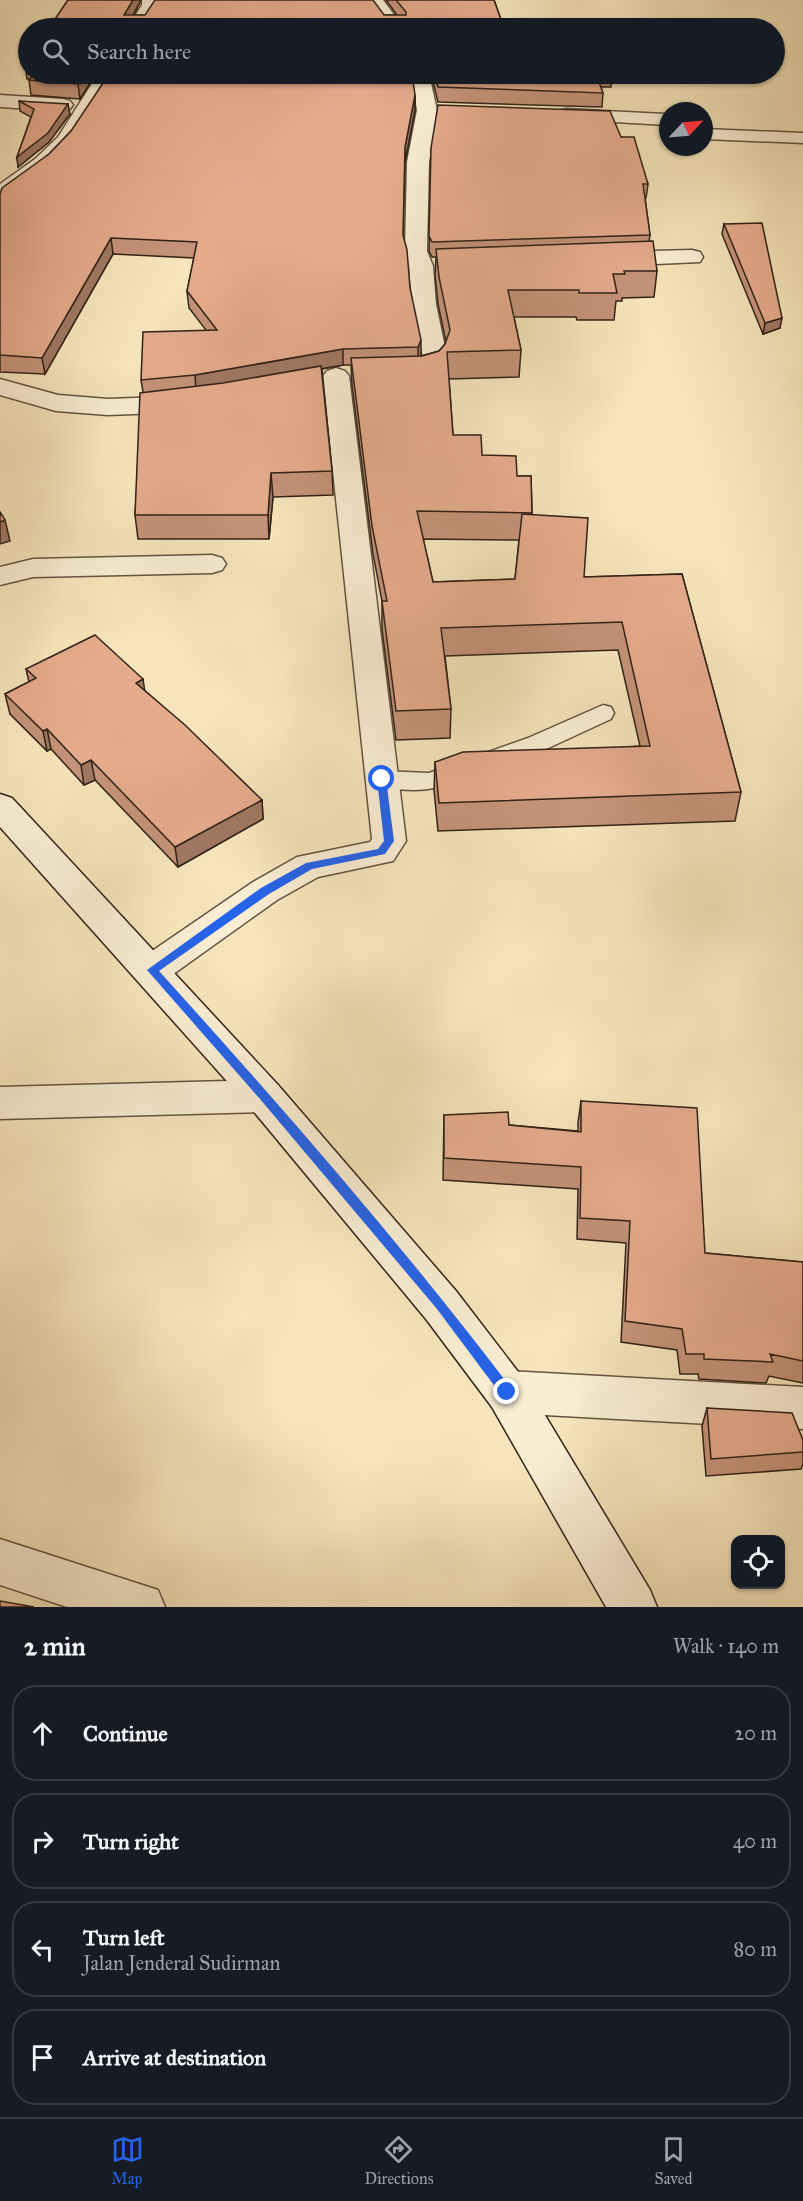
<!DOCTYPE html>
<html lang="en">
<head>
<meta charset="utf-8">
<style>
	:root { --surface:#171b24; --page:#242831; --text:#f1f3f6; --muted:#9ea1a6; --line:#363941; --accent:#2563eb }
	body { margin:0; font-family:"IM FELL Great Primer",serif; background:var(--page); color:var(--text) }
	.controls { position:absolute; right:18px; bottom:18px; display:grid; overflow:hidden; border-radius:12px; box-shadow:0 2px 4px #0004 }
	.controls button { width:54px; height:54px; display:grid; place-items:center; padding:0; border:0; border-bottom:2px solid var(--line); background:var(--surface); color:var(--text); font:30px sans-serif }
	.compass { position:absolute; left:659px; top:102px; width:54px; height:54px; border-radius:50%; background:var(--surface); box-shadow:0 2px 4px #0004; rotate:64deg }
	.stop { position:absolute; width:18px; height:18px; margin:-14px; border:4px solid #2563eb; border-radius:50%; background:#fff }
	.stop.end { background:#2563eb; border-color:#fff; box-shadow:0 2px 6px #0008 }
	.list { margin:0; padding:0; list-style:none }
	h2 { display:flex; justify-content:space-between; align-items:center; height:78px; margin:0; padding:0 24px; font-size:26px }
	h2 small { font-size:20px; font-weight:400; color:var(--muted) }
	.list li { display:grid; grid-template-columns:39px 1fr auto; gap:18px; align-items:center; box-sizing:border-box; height:96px; margin:0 12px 12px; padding:0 12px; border:2px solid var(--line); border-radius:24px }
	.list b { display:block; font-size:22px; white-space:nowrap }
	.list p { margin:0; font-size:20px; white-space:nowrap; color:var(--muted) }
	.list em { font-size:20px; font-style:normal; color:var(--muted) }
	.icon { flex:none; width:33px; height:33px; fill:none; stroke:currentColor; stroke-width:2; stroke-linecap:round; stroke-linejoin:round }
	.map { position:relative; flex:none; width:803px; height:1607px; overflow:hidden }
	.search { position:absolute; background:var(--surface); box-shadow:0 2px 4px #0004; left:18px; right:18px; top:18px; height:66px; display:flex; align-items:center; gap:15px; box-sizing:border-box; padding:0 21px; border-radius:33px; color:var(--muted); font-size:22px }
	.sheet { height:510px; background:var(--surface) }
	nav { display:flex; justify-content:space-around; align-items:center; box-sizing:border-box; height:84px; border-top:2px solid var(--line); background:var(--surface); font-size:16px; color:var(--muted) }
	nav a { display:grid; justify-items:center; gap:3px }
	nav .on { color:var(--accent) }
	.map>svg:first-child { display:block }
</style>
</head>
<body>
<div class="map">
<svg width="803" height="1607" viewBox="0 0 803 1607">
	<rect width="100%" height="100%" fill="#f6e5bc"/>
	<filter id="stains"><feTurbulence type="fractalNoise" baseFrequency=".00333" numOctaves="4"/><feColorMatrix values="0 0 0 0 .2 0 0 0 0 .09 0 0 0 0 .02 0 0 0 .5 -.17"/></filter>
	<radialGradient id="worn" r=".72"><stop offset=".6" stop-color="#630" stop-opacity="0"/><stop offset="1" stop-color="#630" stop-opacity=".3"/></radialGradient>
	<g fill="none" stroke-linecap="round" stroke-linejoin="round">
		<defs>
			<path id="service" d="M704 129 803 133V143L704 139Z
				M603 705 611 707 614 713 611 719 544 750 438 787C420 792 392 790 374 785L370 779 374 773 382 771 429 773 528 738Z"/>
			<path id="minor" d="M142 0H160V5L145 28H127L142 5Z
				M365 0H383L404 28H386Z
				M98 74H117L72 145 50 168 8 200 0 202V184L35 159 58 137Z
				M411 74H429L437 110 429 162 427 251 433 266 436 304 447 357 446 365 438 376 405 382 396 379 392 374 396 369 421 364 423 357 412 304 409 266 405 251 407 162 417 110Z
				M0 95 63 99 70 101 73 105 70 109 63 111 0 107Z
				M566 109 665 114 668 115V125L559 119 556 115 559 111Z
				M692 250 700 252 703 257 700 262 612 266 604 264 601 259 604 254 612 252Z
				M336 368 345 371 349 376 406 841 393 861 318 877 277 900 165 980 152 984 139 980 134 970 139 960 253 882 297 857 370 842 372 839 323 376 327 371Z
				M0 379 58 395 108 399 185 396 194 399 198 404 194 409 185 412 108 415 56 411 0 395Z
				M212 555 222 558 226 564 222 570 212 573 33 577 0 585V567L33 559Z
				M264 1080 278 1085 283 1096 278 1107 264 1112 0 1119V1087Z
				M507 1371 803 1387V1429L507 1413 492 1407 485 1392 492 1377Z
				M0 1539 158 1590 165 1607H67L0 1585Z"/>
			<path id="secondary" d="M0 794 12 798 278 1085 456 1291 522 1377 650 1590 657 1607H606L492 1407 426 1319 250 1107 0 827Z"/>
		</defs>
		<use href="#service" stroke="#625340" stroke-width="3"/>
		<use href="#minor" stroke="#625340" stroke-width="3"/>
		<use href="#secondary" stroke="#302217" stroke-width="3"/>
		<use href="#service" fill="#f9eed3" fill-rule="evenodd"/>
		<use href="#minor" fill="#f9eed3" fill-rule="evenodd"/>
		<use href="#secondary" fill="#f9eed3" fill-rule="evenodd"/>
	</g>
	<path fill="#c59379" stroke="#302217" stroke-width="1.5" fill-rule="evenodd" d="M68 0H141L134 15H397L386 0H494L504 28H49Z
		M28 59V74H96L80 99 31 95 29 80 30 79H27L25 64Z
		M431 74H612L611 87H601L603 93 602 107 438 102Z
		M415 95V110L405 162 403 236 410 288 421 356 439 351 445 344 446 342 438 304 435 275 436 257H432L429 251 431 148 621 137 648 184 646 198H645L650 235 649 242 657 271 654 297 622 298V301H616L614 320H577L576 317H514L521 350 519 377 449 379 453 435 482 455 517 476H531L532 514 584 577 682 574 741 792 735 821 438 831 434 790 435 762 640 746 618 650 445 656 451 709 450 738 396 740 382 629V601L373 554 352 385 351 365H343L322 369 332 471 333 495 273 497 269 539H138L135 515 143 392 141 380 206 330 189 308 187 291 194 258 113 254 45 374 0 372V194L49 154 71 131ZM423 539 519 540 515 579 433 582Z
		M19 101 70 114 49 142 18 167 17 157 31 117 20 111Z
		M724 224 780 328 763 334 722 234Z
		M26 669 145 691 262 800 263 819 178 867 95 780 84 785 51 749 47 751 10 714 5 694 29 682Z
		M581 1101 705 1253 803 1262V1383L769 1376 766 1383 699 1379 698 1374H680L677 1350 621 1342 626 1243 577 1239 578 1189 443 1180 444 1115 509 1125 578 1131V1123Z
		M707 1408 803 1440V1464L801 1469 706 1476 702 1426Z"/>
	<path fill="#a07863" stroke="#302217" stroke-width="1.5" d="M133 0H141L126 28 124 15Z
		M84 74H96L80 99 78 84Z
		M415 95V110L405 162V147Z
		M68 104 70 114 49 142 18 167 17 157Z
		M111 238 113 254 45 374 42 358Z
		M782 318 780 328 763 334 765 323Z
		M421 340V357L418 364V347Z
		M343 349V365L196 391 195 375Z
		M271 473 273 497 269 539 268 515Z
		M5 520 10 541 0 544V522Z
		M143 679 146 699 136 683Z
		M47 729 51 749 47 751 43 731Z
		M91 760 95 780 84 785 81 765Z
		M262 800 263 819 178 867 175 847Z"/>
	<path fill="#e5ab8d" stroke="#302217" stroke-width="1.5" d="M68 0H133L124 15H145L155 0H373L384 15H406V12L396 0H494L504 28H49Z
		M28 59V65L25 64Z
		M34 74H84L78 84 29 80Z
		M109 74H412L415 95 405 147 403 235 407 250 410 288 421 340 418 347 343 349 195 375 141 380 143 332 217 330 187 291 197 242 111 238 42 358 0 355V194L2 188 49 154 71 131Z
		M435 74H596L603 93 438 87Z
		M19 101 68 104 48 133 17 157 34 109Z
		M438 105 610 111 621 137H634L648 184H643L650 235 432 242 429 236 431 148Z
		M762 223 782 318 765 323 724 224Z
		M653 241 657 271H624L625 274H613L617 293H579V290H508L521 350 447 352 453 435H481L482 455 516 456 517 476H531L532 513 417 511 433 582 515 579 522 514 588 518 584 577 682 574 741 792 439 803 435 762 463 752 650 746 622 622 441 628 451 709 396 711 382 601H387L372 526 351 358 422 356 439 351 445 344 450 330 439 277 436 249Z
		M321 366 332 471 271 473 268 515H135L140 393 223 383Z
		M0 512 5 520 0 522Z
		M95 635 143 679 136 683 185 725 262 800 175 847 91 760 81 765 47 729 43 731 5 694 36 678 26 669Z
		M581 1101 697 1108 705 1253 803 1262V1361L770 1354 773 1362 704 1359V1354H686L682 1329 625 1321 630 1221 580 1218 581 1167 444 1158V1115L508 1112 509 1125 581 1132Z
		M707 1408 792 1413 803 1440V1452L711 1459Z
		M0 1601 34 1607H0Z"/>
	<path fill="#2563eb" d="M382 776 386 779 394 841 385 854 312 869 269 894 159 971C281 1106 401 1243 511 1388L513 1392 511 1396 507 1398 502 1396 437 1309 260 1099 147 970 261 888 306 863 378 849 384 841 377 779Z"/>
	<rect width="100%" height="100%" filter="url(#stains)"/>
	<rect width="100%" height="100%" fill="url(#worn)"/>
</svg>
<div class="controls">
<button><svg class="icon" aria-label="locate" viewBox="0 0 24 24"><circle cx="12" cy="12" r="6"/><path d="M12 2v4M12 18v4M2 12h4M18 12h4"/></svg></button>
</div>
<svg class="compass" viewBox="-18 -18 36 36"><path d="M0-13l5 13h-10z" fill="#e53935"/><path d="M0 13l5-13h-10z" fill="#9ea1a6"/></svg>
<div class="stop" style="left:382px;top:779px"></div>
<div class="stop end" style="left:507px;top:1392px"></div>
<div class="search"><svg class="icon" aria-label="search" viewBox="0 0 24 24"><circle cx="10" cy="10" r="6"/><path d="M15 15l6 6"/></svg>Search here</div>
</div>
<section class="sheet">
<h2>2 min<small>Walk · 140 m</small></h2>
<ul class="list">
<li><svg class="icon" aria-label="ahead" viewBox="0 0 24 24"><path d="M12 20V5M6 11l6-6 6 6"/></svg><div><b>Continue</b></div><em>20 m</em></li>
<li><svg class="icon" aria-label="right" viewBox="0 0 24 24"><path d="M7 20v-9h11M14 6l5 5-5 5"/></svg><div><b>Turn right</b></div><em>40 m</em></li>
<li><svg class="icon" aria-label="left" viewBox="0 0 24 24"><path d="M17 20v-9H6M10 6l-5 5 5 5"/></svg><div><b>Turn left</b><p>Jalan Jenderal Sudirman</p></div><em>80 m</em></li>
<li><svg class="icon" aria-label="arrive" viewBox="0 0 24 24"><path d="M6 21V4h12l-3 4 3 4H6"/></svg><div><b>Arrive at destination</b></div></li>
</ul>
</section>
<nav>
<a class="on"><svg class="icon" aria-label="map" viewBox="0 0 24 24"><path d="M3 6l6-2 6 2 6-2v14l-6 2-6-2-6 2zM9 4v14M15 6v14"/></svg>Map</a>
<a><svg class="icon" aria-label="directions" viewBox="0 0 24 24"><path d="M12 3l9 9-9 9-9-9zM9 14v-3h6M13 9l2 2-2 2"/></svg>Directions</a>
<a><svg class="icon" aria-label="saved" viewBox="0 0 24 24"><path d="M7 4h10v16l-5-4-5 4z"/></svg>Saved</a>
</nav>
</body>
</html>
